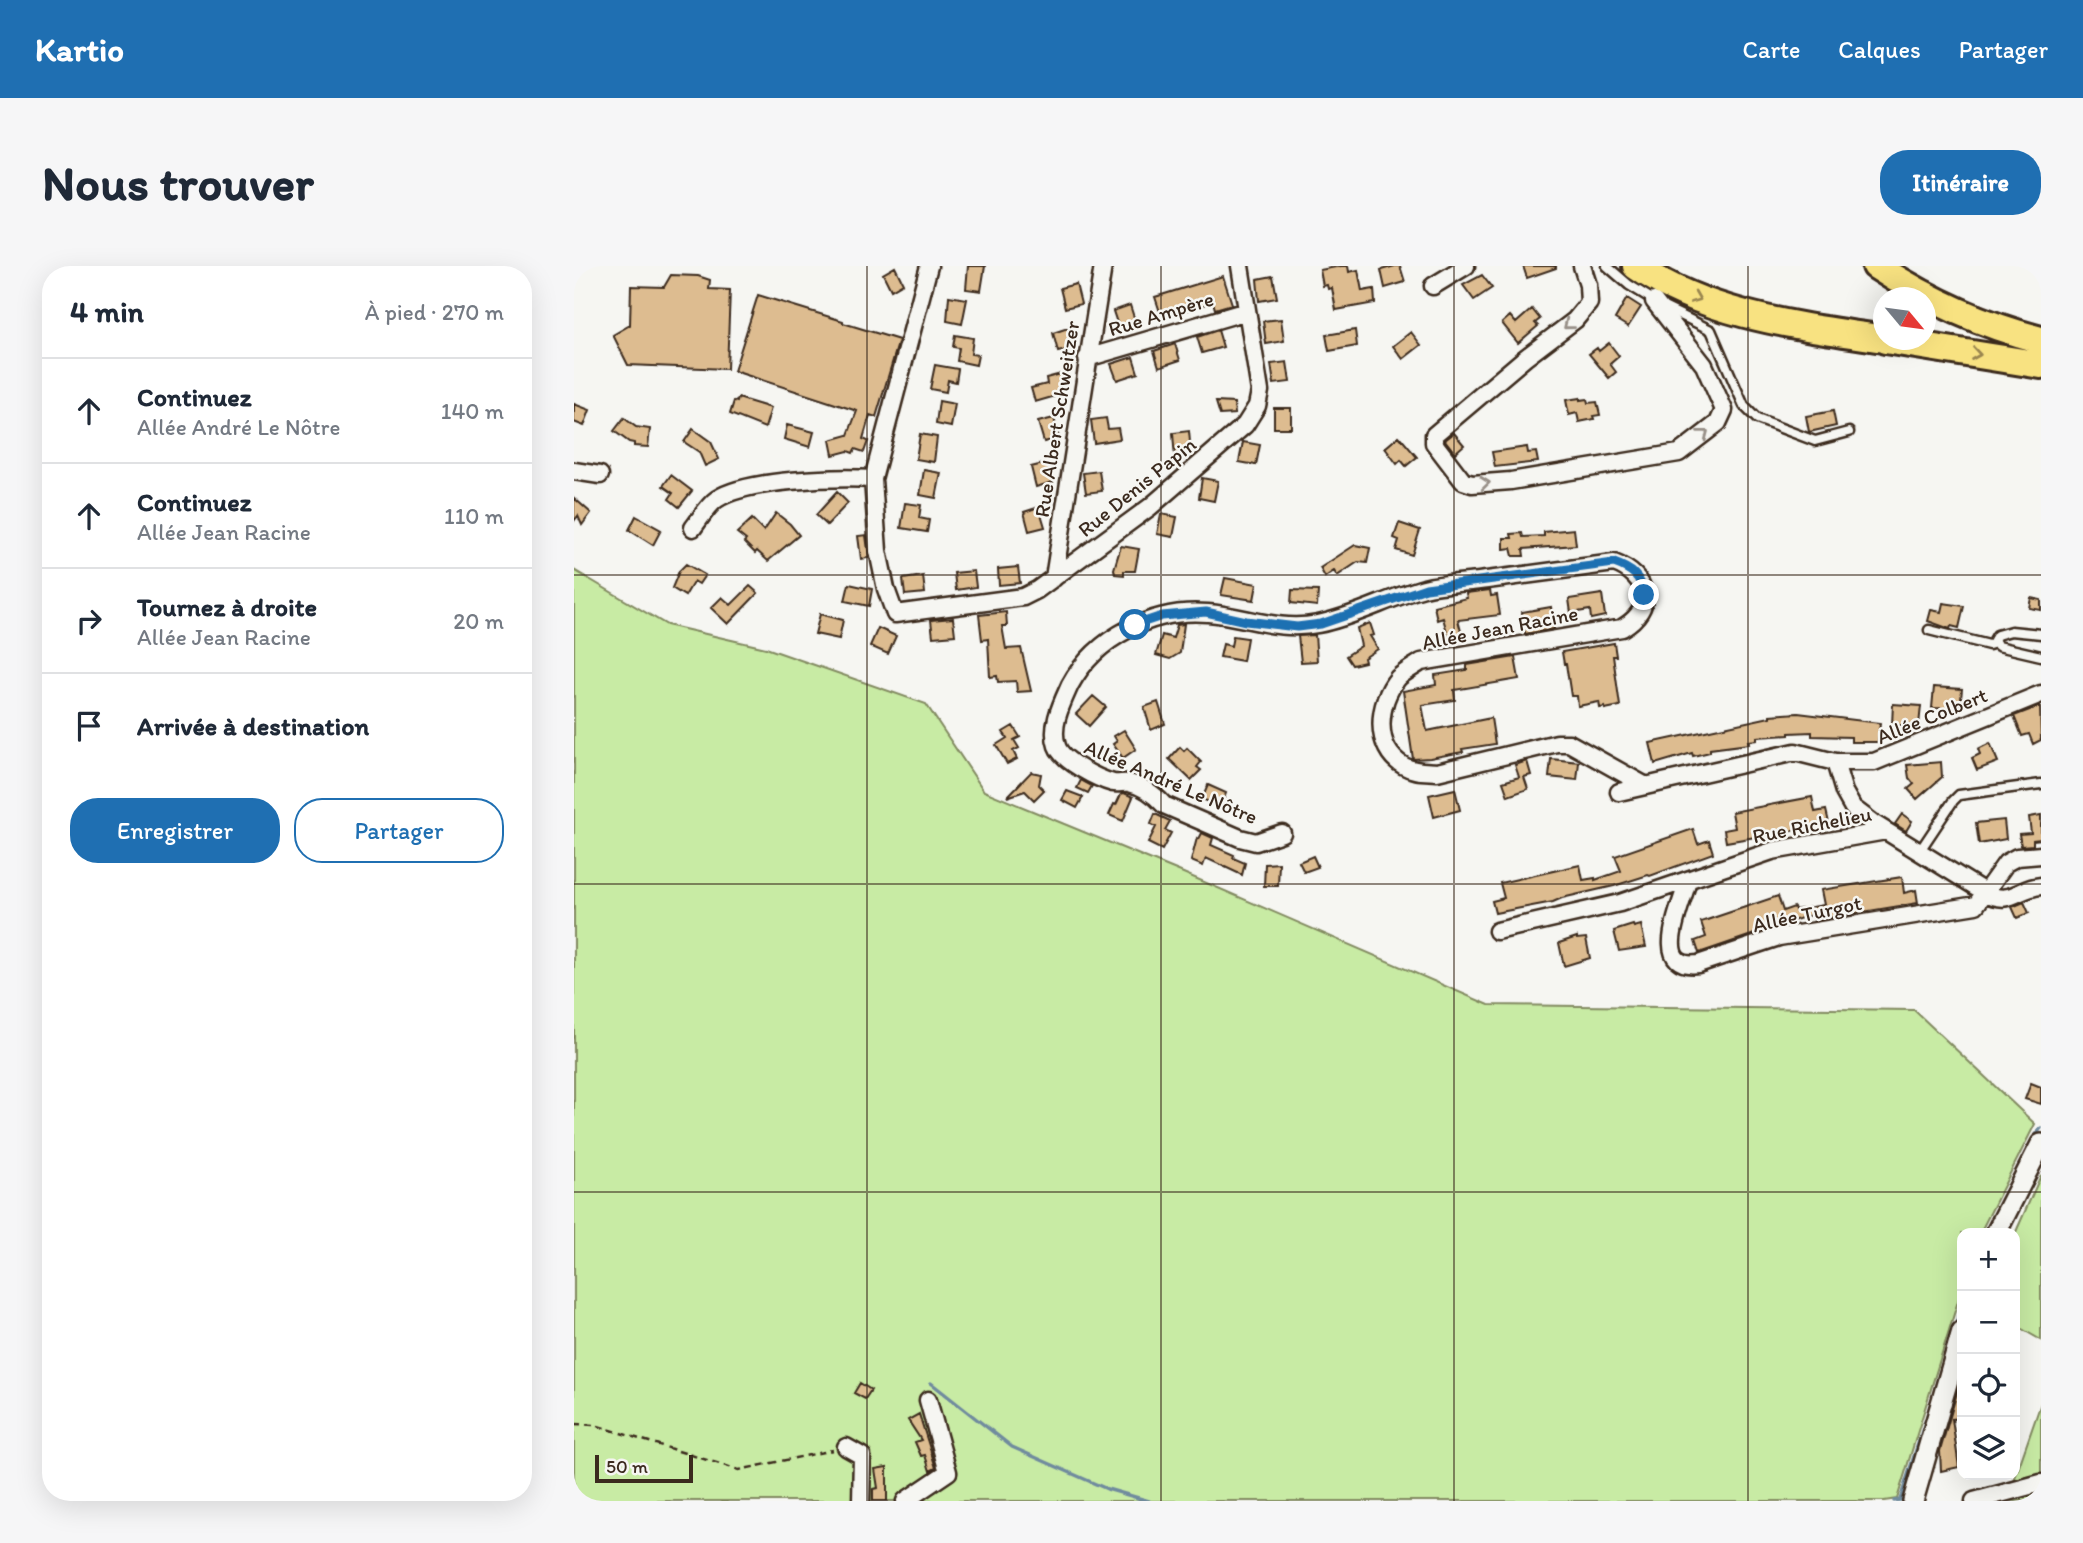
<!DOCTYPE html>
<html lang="fr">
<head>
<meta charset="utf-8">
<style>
	:root { --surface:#fff; --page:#f6f6f7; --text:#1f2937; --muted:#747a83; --line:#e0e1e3; --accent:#1f6fb2 }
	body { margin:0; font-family:Itim,sans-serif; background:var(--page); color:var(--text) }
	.controls { position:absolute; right:21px; bottom:21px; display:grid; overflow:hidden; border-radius:14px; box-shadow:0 7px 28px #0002 }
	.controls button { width:63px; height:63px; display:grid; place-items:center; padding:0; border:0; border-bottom:2px solid var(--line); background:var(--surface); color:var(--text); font:35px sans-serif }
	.compass { position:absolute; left:1299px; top:21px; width:63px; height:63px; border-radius:50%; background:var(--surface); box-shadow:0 7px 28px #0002; rotate:119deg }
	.scale { position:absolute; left:21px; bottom:18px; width:98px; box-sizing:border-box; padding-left:7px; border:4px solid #3b2a1e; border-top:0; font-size:19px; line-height:24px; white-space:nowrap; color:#3b2a1e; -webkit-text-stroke:5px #f6f6f2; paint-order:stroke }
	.stop { position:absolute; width:21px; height:21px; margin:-16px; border:5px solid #1f6fb2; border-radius:50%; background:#fff }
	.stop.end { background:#1f6fb2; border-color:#fff; box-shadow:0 2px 7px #0008 }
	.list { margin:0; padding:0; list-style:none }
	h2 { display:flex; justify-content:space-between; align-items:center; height:91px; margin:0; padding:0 28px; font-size:30px }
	h2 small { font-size:23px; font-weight:400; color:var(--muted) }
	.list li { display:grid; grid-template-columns:46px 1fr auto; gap:21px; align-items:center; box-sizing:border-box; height:105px; padding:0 28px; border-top:2px solid var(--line) }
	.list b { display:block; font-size:26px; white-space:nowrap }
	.list p { margin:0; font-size:23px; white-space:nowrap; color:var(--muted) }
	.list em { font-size:23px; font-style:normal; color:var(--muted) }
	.actions { display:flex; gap:14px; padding:21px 28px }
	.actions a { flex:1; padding:16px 0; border:2px solid var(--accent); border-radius:28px; text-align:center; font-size:24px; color:var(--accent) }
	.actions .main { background:var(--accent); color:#fff }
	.icon { flex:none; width:38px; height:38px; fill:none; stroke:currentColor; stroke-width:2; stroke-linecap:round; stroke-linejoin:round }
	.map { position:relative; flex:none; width:1467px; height:1235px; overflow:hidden; border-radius:28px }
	header { display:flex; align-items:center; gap:42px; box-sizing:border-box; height:98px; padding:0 35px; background:var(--accent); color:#fff }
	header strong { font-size:33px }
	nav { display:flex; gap:38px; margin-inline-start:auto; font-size:24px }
	.intro { display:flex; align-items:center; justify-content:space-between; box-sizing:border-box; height:168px; padding:0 42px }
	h1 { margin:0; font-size:49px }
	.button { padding:18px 32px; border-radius:28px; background:var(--accent); color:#fff; font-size:24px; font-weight:700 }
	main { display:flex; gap:42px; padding:0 42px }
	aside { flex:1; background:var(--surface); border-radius:28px; box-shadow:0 7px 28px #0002 }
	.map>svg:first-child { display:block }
</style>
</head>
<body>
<header>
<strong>Kartio</strong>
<nav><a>Carte</a><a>Calques</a><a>Partager</a></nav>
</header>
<div class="intro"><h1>Nous trouver</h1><a class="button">Itinéraire</a></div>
<main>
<aside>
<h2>4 min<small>À pied · 270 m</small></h2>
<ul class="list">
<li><svg class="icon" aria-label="ahead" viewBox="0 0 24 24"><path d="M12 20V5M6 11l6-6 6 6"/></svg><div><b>Continuez</b><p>Allée André Le Nôtre</p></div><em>140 m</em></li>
<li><svg class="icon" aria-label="ahead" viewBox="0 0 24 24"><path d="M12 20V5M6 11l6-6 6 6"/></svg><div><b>Continuez</b><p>Allée Jean Racine</p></div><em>110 m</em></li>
<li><svg class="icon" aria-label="right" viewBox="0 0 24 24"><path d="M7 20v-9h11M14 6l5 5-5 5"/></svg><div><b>Tournez à droite</b><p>Allée Jean Racine</p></div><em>20 m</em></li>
<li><svg class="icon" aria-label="arrive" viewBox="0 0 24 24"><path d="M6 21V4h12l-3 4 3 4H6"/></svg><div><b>Arrivée à destination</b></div></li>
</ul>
<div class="actions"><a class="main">Enregistrer</a><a>Partager</a></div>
</aside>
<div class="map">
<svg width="1467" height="1235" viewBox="0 0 1467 1235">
	<rect width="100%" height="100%" fill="#f6f6f2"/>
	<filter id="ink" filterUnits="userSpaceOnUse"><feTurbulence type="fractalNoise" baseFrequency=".0143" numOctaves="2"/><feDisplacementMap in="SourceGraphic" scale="14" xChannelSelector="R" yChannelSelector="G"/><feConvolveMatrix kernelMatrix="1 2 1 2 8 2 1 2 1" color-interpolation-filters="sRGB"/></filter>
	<g filter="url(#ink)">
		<path fill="#c8eba4" stroke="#828a61" stroke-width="2" d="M0 304 93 359 192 382 352 438 410 525 607 606 915 739 1340 744 1461 858 1406 967H1388V1022L1323 1233 1310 1235H0Z
			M1467 909V1074L1441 1059V968Z
			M1467 1137V1235H1433Z"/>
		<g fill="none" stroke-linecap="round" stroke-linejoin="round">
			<path stroke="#708b9e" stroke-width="3.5" d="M1458 874 1467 862
				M1381 1061 1388 1039
				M357 1117 438 1181 533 1223 575 1235
				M1320 1235 1326 1234 1361 1125"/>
		</g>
		<path fill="#ddbc90" stroke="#3b2a1e" stroke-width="2" d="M394 0H411L407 25 392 23Z
			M767 0H774L775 6 784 4 788 25 800 23 801 37 762 44 758 22 754 23 753 19 749 20 746 4Z
			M821 0H826L831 16 811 22 807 4Z
			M949 0H982V2L953 12Z
			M321 1 329 17 317 24 309 8Z
			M97 9 124 10 136 14 135 23 156 24 153 103 54 99 39 69 56 59 57 20 90 21Z
			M908 9 918 22 900 34 889 19Z
			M649 10 658 38 641 43 639 36 588 52 581 31Z
			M699 10 703 32 685 35 683 13Z
			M502 18 507 38 491 42 486 22Z
			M184 29 269 55V57L325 74 302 151 296 149 289 173 294 175 290 186 281 183 279 187 274 185 259 189 256 174 274 169 283 145 160 105Z
			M375 30 393 33 388 58 373 55Z
			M1053 32 1067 41 1054 61 1041 53Z
			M556 39 563 61 546 66 539 45Z
			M958 43 966 53 961 57 964 60 944 77 928 57 936 50 942 57Z
			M707 53 710 75 692 78 689 55Z
			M494 62 500 82 484 86 479 67Z
			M644 64 649 81 628 87 623 71Z
			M781 64 783 80 755 85 752 69Z
			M837 66 847 79 829 93 819 80Z
			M381 69 399 72 397 88 404 89 402 99 383 95 385 82 379 81Z
			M1035 77 1045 90 1036 98 1042 106 1035 112 1015 88 1023 82 1025 85Z
			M601 78 606 94 585 101 580 85Z
			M559 91 564 107 543 114 537 98Z
			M713 96 716 116 700 118 697 98Z
			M361 99 384 103 382 116 374 114 372 126 356 123Z
			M487 108 492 127 461 136 457 122 473 118 472 112Z
			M164 132 197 142 191 162 156 148 160 135 163 136Z
			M1006 132V134L1013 133 1014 137 1023 136 1026 149 1019 150 1020 153 1005 156 1003 147 995 149 992 134Z
			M365 135 381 138 377 161 362 158Z
			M642 136 660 137 661 148 646 149Z
			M0 138 16 144 10 160 0 156Z
			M700 142H717V162H700Z
			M1259 145 1262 160 1235 166 1232 150Z
			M50 152 62 161 76 163 74 181 60 180V177L55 176 40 165Z
			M480 152 485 172 470 176 464 156Z
			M532 152 534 163 544 162 546 173 520 177 517 154Z
			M213 159 240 166 236 181 210 173Z
			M119 163 137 176 145 193 131 200 125 186 110 176Z
			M615 165 617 187 608 194H601L599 167Z
			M880 167 890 179 881 187 871 174Z
			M346 168 363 171 360 196 342 193Z
			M825 170 843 191 832 200 827 194 823 198 811 182Z
			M669 176 686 179 682 199 665 196Z
			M953 181 954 187 962 186 964 196 921 201 918 186Z
			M473 197 479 216 462 221 457 201Z
			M350 204 367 207 362 232 346 229Z
			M525 205 528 225 512 227 509 207Z
			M97 209 118 225 105 241 95 233 99 227 89 220Z
			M628 212 644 215 640 235 625 232Z
			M263 226 274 237 253 259 242 249Z
			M0 232 17 247 8 259 4 250 0 255Z
			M331 237 347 239 345 252 355 254 353 266 327 262Z
			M465 241 471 261 455 265 450 246Z
			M202 247 216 258 225 269 194 295 183 285 181 287 170 276 172 274 163 267 178 253 190 265Z
			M587 248 603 251 599 271 583 268Z
			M62 250 87 264 79 279 55 264Z
			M825 257 846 264 838 289 822 284 825 274 820 272Z
			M1000 263 1002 279 949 283 950 290H939L937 282 930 283V272H938L937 268 948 267 949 271 970 270V266Z
			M292 269 295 292 287 293 284 270Z
			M781 279 796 282 793 297 784 296 763 310 760 305 751 311 746 302Z
			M547 280 565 283 561 305H550V309L541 308 540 303Z
			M112 298 131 309 125 318 120 315 111 330 98 322 105 305Z
			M444 301 446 317 425 319 424 303Z
			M400 305 402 321 382 324 380 307Z
			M349 310 351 327 331 329 329 313Z
			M651 312 683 318 680 334 647 329Z
			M275 318 298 323 295 340 271 335Z
			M176 320 184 327 154 358 137 342 148 331 157 339Z
			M718 324 744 325 743 340 717 337Z
			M916 324 917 330 923 329 926 349 884 354 888 369 875 373 869 352 863 354 860 340 893 332 892 327Z
			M1028 328 1031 350 1017 353 1016 344 997 347 995 333Z
			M1457 332 1467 334V344L1455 342Z
			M1369 337 1390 340 1385 362 1377 360 1376 363 1354 355 1357 344 1367 346Z
			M977 341 980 363 951 368 948 346Z
			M432 346 433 360H428L432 383 447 382 457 425 443 426 442 415 424 416 423 410 416 411 414 373 408 374 405 349Z
			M246 348 269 354 265 373 241 368Z
			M379 352 381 369 359 371 357 354Z
			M796 357 800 369 796 370 804 383 790 392 791 396 778 399 772 390 787 380 783 362Z
			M610 358 606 387 596 393 582 389 588 369 599 372 603 359Z
			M304 362 322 370 314 388 296 380Z
			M741 369 743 395 727 396 724 370Z
			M659 370 673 372 669 395 646 391 649 378 657 380Z
			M1040 377 1042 390H1039L1046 440 1031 443V441L1026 442 1025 436 1004 440 1003 430H997L992 398H990L988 386Z
			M941 391 945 413 880 424 881 434 848 439 853 465 917 452 921 478 888 483 889 486 856 492 839 493 829 425 862 419 861 409 893 404V399Z
			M1360 421 1388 423 1386 443 1358 442Z
			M519 430 532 441 515 460 502 448Z
			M584 436 591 458 577 464 570 441Z
			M1319 438 1347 440 1345 459H1318Z
			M1466 440 1467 474 1459 478 1455 468 1448 470 1440 450Z
			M1224 447 1306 457 1304 476H1277V471L1238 470V466L1215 467V469L1183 471V474L1174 475 1175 478 1136 483V486L1119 490 1118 487 1081 498 1076 477 1196 451V449Z
			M439 460 446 471 440 474 445 482 439 485 443 493 433 498 422 479 433 472 429 466Z
			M550 464 562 483 549 492 539 478 543 475 540 470Z
			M1416 477 1424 496 1403 504 1398 492 1406 488 1404 483Z
			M606 481 610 485 613 482 627 496 623 501 627 504 617 514 595 493Z
			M977 493 1005 496 1003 514 975 511Z
			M953 495 957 509 950 511 954 523 934 530 929 516 945 511 941 499Z
			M1367 496 1368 511 1343 533 1334 523 1340 518 1335 512 1333 499Z
			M457 506 467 508 465 519 470 524 460 534 451 525 433 531Z
			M507 514 518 520 514 527 503 522Z
			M634 519 652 527 647 541 628 533Z
			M881 523 886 544 860 551 855 529Z
			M493 525 509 531 503 542 488 534Z
			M550 527 559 531 549 555 535 549 540 538 542 539 547 528Z
			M1238 531 1241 546 1252 544 1255 557 1189 571 1187 570 1152 576 1150 564 1161 562 1158 546Z
			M581 548 596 555 591 564 597 567 588 584 574 577 582 561 577 558Z
			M1328 548 1338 555 1332 565 1321 558Z
			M1467 549V573L1459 574V579L1447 580 1445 568 1457 567 1455 551Z
			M1430 554 1432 573 1405 578 1402 557Z
			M1119 563 1124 578 1135 574 1139 587 1076 610 1074 609 1040 620 988 632 979 636 921 647 918 635 930 632 926 617 1006 599 1009 614 1021 612V614L1047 605 1041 590Z
			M628 567 639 572 637 579 660 589 659 592 671 597 668 609 632 592 629 600 617 595 623 572 625 573Z
			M739 590 744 601 730 606 725 596Z
			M705 597 704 620H690L691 598Z
			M1328 611 1330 627 1342 624 1344 637 1240 654 1239 648 1125 687 1121 675 1132 671 1127 656 1204 630 1209 645 1220 641 1221 644 1250 639 1247 624Z
			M1450 636 1455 647 1443 652 1438 641Z
			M1059 659 1060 661 1067 659 1072 681 1045 685 1040 665Z
			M1003 671V673L1012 672 1016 692 990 700 985 677Z
			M1457 817 1467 821V838L1451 833Z
			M1388 1109V1152L1378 1153 1385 1201 1367 1205 1366 1185Z
			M286 1117 297 1124 291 1133 280 1127Z
			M345 1148 362 1202 356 1205 351 1189 347 1190 341 1176 347 1174 334 1154Z
			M313 1201V1235H299V1223L304 1222 301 1203Z"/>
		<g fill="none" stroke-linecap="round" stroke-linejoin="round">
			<defs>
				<path id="service" d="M1033 0 1055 19 1081 35
					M1092 42 1137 64 1170 140 1183 153 1241 175 1275 166
					M1355 364 1415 379 1422 377
					M1467 368 1437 365 1423 369 1420 374 1424 380 1467 390
					M1345 586 1379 535 1385 529 1467 518"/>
				<path id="minor" d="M355 0 299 213 304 285 312 323 321 348 449 331 463 324 576 241 671 159 683 140 686 125 666 0
					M1008 0 1014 19 1015 37 1001 54 951 92 860 169V177L889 215 898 218 937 215 1105 187 1144 157 1150 144 1130 99 1080 35
					M859 20 892 0
					M513 92 673 45
					M0 205 26 209
					M119 262C126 253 134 239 143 233 173 213 264 211 299 213
					M480 312 529 0
					M1261 496 1270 526 1279 542 1299 557 1412 627C1437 640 1443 622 1467 620
					M1045 526 1221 486 1261 496H1300L1467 428
					M708 567 682 576 666 572 590 539C581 529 569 520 555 517 550 516 544 518 539 517 524 513 488 495 483 480 476 460 488 437 496 419 522 371 580 342 634 347 672 350 704 366 744 358 780 351 814 332 850 322 870 317 893 317 913 314 955 308 998 303 1040 297 1075 310 1082 342 1048 362L847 396C840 401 830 406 824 412 803 437 799 482 830 500 840 506 852 505 863 506L983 477H995L1072 520
					M1114 614C1109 637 1075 704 1124 698L1205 671 1402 639 1432 597 1443 591 1467 589
					M923 665 1046 637 1198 585 1312 565
					M272 1181 288 1190 287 1235
					M331 1235 374 1206 354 1134
					M1400 1235 1467 1217"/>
				<path id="tertiary" d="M1422 967 1467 878
					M1339 1235 1388 1065"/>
				<path id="trunk" d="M1062 0C1133 50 1225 60 1310 73
					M1302 0C1352 33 1409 59 1467 74
					M1311 74 1467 99"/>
			</defs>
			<use href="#service" stroke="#3b2a1e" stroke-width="13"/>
			<use href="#minor" stroke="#3b2a1e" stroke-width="21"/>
			<use href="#tertiary" stroke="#3b2a1e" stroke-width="24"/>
			<use href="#trunk" stroke="#3b2a1e" stroke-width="32"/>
			<path stroke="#3b2a1e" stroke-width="2.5" stroke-dasharray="7 5" stroke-linecap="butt" d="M0 1158 21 1159 165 1204 259 1184"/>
			<use href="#service" stroke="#f6f6f2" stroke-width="8"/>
			<use href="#minor" stroke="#f6f6f2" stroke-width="16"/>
			<use href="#tertiary" stroke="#f6f6f2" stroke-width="19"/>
			<use href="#trunk" stroke="#f8e281" stroke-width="26"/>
		</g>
		<defs><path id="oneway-chevron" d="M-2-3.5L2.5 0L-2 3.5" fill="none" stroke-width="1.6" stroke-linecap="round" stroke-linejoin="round" transform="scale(1.75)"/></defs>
		<g stroke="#9a8650">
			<use href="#oneway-chevron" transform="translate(1122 32) rotate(22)"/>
			<use href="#oneway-chevron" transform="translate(1402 88) rotate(9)"/>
		</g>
		<g stroke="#989088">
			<use href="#oneway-chevron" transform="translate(994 59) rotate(141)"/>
			<use href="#oneway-chevron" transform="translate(1130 168) rotate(-38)"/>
			<use href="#oneway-chevron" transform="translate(911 217) rotate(-6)"/>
		</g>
	</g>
	<g fill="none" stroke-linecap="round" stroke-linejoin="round" filter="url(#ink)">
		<path stroke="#1f6fb2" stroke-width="9" d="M561 359 588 350 632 346 672 355 723 361 747 358 852 322 1040 297C1057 303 1067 310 1070 329"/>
	</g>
	<path fill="none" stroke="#3b2a1e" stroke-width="2" stroke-opacity="0.55" d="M293 0V1235M587 0V1235M880 0V1235M1174 0V1235M0 309H1467M0 618H1467M0 926H1467"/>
	<g text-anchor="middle" stroke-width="5" stroke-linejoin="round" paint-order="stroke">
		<g font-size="21" fill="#3b2a1e" stroke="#f6f6f2">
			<text transform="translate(587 48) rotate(-17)" y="7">Rue Ampère</text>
			<text transform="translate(483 153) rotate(-81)" y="7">Rue Albert Schweitzer</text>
			<text transform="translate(563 221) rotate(-39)" y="7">Rue Denis Papin</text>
			<text transform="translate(926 362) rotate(-11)" y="7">Allée Jean Racine</text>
			<text transform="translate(1358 450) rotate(-22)" y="7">Allée Colbert</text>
			<text transform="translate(597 516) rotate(23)" y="7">Allée André Le Nôtre</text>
			<text transform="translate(1238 559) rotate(-11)" y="7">Rue Richelieu</text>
			<text transform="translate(1233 648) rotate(-12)" y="7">Allée Turgot</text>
		</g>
	</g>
</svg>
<div class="controls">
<button>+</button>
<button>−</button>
<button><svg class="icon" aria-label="locate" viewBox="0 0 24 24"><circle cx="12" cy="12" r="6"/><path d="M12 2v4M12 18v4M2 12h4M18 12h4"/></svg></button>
<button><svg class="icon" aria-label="layers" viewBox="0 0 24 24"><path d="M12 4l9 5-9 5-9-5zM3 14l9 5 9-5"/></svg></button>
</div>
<svg class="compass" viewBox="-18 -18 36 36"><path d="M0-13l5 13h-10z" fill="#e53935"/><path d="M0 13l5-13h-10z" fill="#747a83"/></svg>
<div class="scale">50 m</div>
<div class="stop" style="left:561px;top:359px"></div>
<div class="stop end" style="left:1070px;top:329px"></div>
</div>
</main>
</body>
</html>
